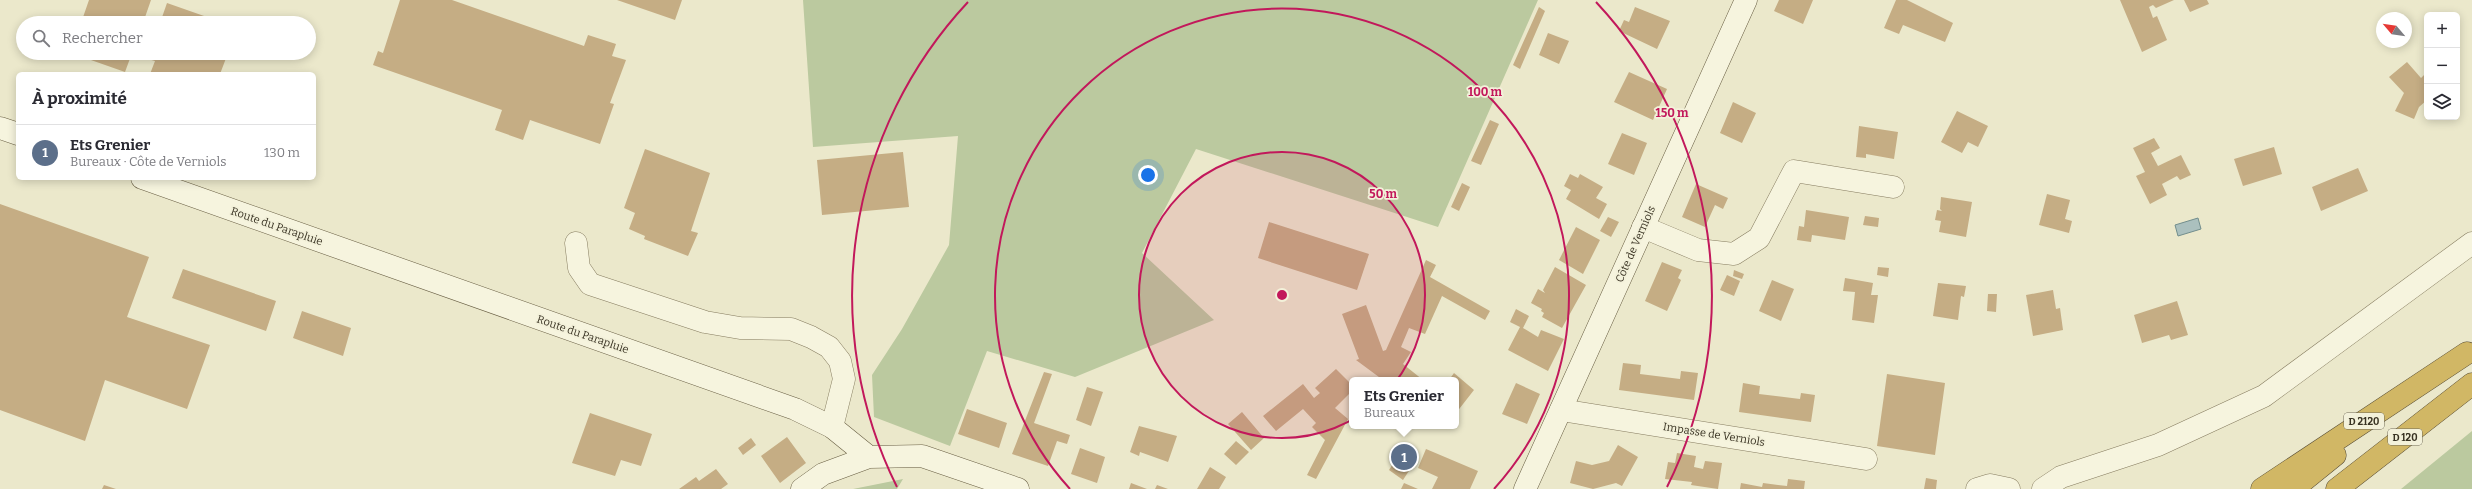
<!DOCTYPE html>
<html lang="fr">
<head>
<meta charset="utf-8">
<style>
	:root { --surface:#fff; --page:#f2f2f3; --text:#2b2b33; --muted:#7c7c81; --line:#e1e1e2; --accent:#0b8043 }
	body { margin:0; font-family:Bitter,serif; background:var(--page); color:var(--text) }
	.controls { position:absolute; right:12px; top:12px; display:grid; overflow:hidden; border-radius:6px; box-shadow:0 2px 10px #0003 }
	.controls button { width:36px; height:36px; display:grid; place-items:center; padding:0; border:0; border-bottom:1px solid var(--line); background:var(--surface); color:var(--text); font:20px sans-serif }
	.compass { position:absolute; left:2376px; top:12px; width:36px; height:36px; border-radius:50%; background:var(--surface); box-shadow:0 2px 10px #0003; rotate:299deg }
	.you { position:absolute; left:1148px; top:175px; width:14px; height:14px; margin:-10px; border:3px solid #fff; border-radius:50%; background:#1a73e8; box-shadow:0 0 0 6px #1a73e833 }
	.badge { display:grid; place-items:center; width:26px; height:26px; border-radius:50%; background:var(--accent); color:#fff; font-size:13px; font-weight:700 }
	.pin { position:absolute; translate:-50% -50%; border:2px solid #fff; box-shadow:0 1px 4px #0006 }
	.popup { position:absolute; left:1349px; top:377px; width:110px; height:52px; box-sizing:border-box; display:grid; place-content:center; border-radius:6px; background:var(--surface); filter:drop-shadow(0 1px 3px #0005); font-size:13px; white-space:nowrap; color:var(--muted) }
	.popup b { font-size:15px; color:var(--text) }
	.popup::after { content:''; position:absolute; left:50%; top:100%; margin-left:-8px; border:8px solid transparent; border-top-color:var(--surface) }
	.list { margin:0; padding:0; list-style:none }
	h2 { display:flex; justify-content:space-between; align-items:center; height:52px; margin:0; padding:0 16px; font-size:17px }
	h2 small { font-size:13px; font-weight:400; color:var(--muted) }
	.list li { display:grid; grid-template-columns:26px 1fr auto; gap:12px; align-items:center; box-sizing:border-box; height:56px; padding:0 16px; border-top:1px solid var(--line) }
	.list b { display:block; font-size:15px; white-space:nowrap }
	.list p { margin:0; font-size:13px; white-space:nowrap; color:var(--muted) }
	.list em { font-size:13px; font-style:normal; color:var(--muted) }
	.icon { flex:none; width:22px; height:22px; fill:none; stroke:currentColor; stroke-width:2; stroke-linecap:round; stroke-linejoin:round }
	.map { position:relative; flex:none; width:2472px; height:489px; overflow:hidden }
	.search { position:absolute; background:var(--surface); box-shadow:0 2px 10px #0003; left:16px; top:16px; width:300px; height:44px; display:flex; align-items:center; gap:10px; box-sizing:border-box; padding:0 14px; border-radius:22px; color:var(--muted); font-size:15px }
	.panel { position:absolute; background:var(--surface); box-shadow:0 2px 10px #0003; left:16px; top:72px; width:300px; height:108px; border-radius:6px }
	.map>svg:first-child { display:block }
</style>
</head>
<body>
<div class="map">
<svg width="2472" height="489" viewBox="0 0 2472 489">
	<rect width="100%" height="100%" fill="#ebe8cb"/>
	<path fill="#bbc99f" d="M803 0H1538L1438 227 1196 149 1142 253 1214 320 1075 377 987 351 950 446 874 417 872 375 902 329 949 245 958 136 813 147Z
		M2472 431V489H2401Z
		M903 479 897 489H853Z"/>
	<path fill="#abc0be" stroke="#728e8d" d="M2198 218 2201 229 2178 236 2175 225Z"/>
	<path fill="#c5ad84" d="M89 0H151L143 23H81Z
		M400 0H452L584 46 588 35 616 44 612 56 626 60 610 103 614 104 600 144 530 120 523 140 495 130 502 110 373 65 378 51 383 53Z
		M617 0H682L675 20Z
		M1779 0H1813L1803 24 1774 11Z
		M1896 0H1907L1953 23 1945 42 1903 25 1899 34 1884 28Z
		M2120 0H2174L2156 8 2153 5 2149 7 2153 18 2157 16 2167 40 2142 52Z
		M2184 0H2207L2209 4 2190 12Z
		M167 3 224 23H160Z
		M1539 7 1545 11 1520 69 1513 65Z
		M1635 7 1670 21 1657 49 1619 31 1624 20 1629 22Z
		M1548 33 1569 41 1559 64 1539 55Z
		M71 53H132L125 72Z
		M150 53H228L220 74H150L155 61 148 59Z
		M2407 62 2421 78 2427 72V100L2419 107 2414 119 2395 111 2404 93 2389 77Z
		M1629 72 1667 89 1653 120 1614 102Z
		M1733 102 1756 113 1742 143 1720 133Z
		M1957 111 1988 126 1978 147 1968 142 1962 153 1941 142Z
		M1490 120 1499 124 1481 165 1471 161Z
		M1859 126 1898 132 1894 159 1866 154V158L1856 157Z
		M1622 133 1647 143 1634 175 1608 164Z
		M2154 138 2160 148 2151 153 2158 166 2181 155 2191 175 2180 180 2177 176 2162 184 2167 195 2150 204 2136 176 2145 172 2133 148Z
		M2274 147 2282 174 2243 186 2234 159Z
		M645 149 710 173 691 231 698 233 688 256 644 239 645 236 629 229 635 213 624 208Z
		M903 152 909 207 822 215 817 160Z
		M2358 168 2368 191 2321 211 2312 187Z
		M1570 174 1578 178 1580 174 1603 187 1596 198 1607 204 1599 219 1566 199 1571 190 1564 186Z
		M1462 183 1470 187 1459 211 1451 207Z
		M1696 184 1728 198 1723 209 1715 205 1705 227 1682 217Z
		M2047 194 2070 200 2065 219 2072 221 2069 233 2039 225Z
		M1941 197 1972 202 1966 237 1939 232 1941 221 1935 220 1937 210 1942 211 1940 209Z
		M0 204 149 257 127 317 210 345 187 409 105 380 85 441 0 410Z
		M1806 210 1849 217 1845 240 1812 235 1811 242 1797 240 1799 226 1804 227Z
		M1865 216 1879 218 1878 227 1863 225Z
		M1608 217 1619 222 1611 237 1600 231Z
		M1269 222 1369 254 1357 290 1258 258Z
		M1576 227 1600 240 1583 274 1559 260Z
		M1426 260 1436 265 1430 277 1490 311 1485 320 1442 296 1425 334 1409 328 1401 347 1411 352 1403 364 1423 380H1383L1356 360 1359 359 1342 314 1366 305 1383 351 1386 350Z
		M1662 262 1682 270 1678 278 1681 280 1667 311 1645 301Z
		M1555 267 1586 285 1562 328 1542 317 1544 313 1541 311 1542 309 1531 303 1538 289 1545 293 1543 290Z
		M1878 267 1889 268 1888 277 1877 275Z
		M183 269 276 301 266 331 172 298Z
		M1734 270 1744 274 1742 279 1733 276Z
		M1727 275 1740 281 1734 296 1720 290Z
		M1845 278 1873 283 1871 295H1878L1874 323 1852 320 1855 292 1843 291Z
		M1772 280 1794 289 1781 321 1759 311Z
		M1938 283 1966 286 1964 297 1961 296 1958 320 1933 316Z
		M2053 290 2056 309 2060 308 2063 330 2033 336 2026 295Z
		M1988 294H1997L1996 312 1987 311Z
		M2177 301 2188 335 2171 340 2169 335 2142 343 2134 315Z
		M1516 309 1529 316 1523 328 1538 337 1541 330 1564 339 1548 371 1508 350 1520 327 1510 322Z
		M302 311 351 328 343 356 293 338Z
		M1623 363 1641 365 1640 374 1680 379 1681 371 1698 373 1694 400 1619 390Z
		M1336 369 1352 385V391L1335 408 1348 419 1316 479 1307 475 1325 440 1312 427 1316 423 1303 409 1276 431 1263 416 1303 384 1314 398 1320 393 1315 388Z
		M1044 372 1052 374 1034 423 1070 435 1067 444 1057 441 1048 466 1012 454Z
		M1454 373 1474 390 1456 413V380H1449Z
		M1887 374 1945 383 1935 455 1877 446Z
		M1516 383 1540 394 1527 424 1502 414Z
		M1743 383 1760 386 1759 394 1800 399 1801 393 1815 395 1811 422 1739 412Z
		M1087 387 1103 392 1091 426 1076 420Z
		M967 409 1007 423 999 448 958 434Z
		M1242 412 1264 438 1251 450 1228 424Z
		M590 413 652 434 641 466 621 460 615 476 572 463Z
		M1139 426 1177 436 1168 462 1140 452 1139 456 1130 452Z
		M787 437 806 463 780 483 761 456Z
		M751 438 756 445 743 455 738 448Z
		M1236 441 1249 452 1236 465 1224 454Z
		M1618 445 1638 457 1622 486 1616 483 1593 489 1570 483 1576 461 1592 465 1609 461Z
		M1080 448 1105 457 1097 483 1071 474Z
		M1426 449 1478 471 1470 489H1432L1438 477 1418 468Z
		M1402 450 1416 460 1403 480 1389 470Z
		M1677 453 1696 456 1694 467 1703 469 1705 461 1722 463 1718 489 1691 485 1692 482 1665 479 1668 462 1675 463Z
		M1210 467 1226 477 1219 489H1197Z
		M716 469 728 484 721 489H679L696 477 699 481Z
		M1926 478 1937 480 1936 489H1924Z
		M1788 479 1805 481 1804 489H1740L1741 483 1762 487 1763 483 1787 486Z
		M1131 483 1147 489H1129Z
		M1404 483 1418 489H1401Z
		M104 485 116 489H102Z
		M1157 485 1168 489H1155Z"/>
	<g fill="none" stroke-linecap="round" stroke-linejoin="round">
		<defs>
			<path id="street" d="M1643 227 1698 250 1734 254 1759 238 1794 171 1893 187
				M576 243 579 268 590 284 705 322 740 328 791 329 811 337 829 347 840 361 844 379 832 427
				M1561 410 1866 459
				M1977 489 1990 485 2009 489
				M2043 489 2061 477 2158 445 2264 396 2472 243"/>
			<path id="secondary" d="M0 128 18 134
				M142 178 795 409 832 427 869 457 922 456 1018 489
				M802 489 823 474 869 457
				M1525 489 1746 0"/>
			<path id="highway" d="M2262 489 2467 353
				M2293 489 2335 455
				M2337 489 2472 384"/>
		</defs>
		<use href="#street" stroke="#867c60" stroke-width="23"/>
		<use href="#secondary" stroke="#685e43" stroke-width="23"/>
		<use href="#highway" stroke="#554a34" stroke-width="23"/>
		<use href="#street" stroke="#f6f4de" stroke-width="22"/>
		<use href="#secondary" stroke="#f6f4de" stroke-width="22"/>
		<use href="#highway" stroke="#d1b765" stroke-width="22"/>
	</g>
	<circle cx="1282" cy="295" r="143" fill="#c2185b" fill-opacity=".12"/>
	<g fill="none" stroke="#c2185b" stroke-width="2">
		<circle cx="1282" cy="295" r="143"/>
		<path d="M1070 489A287 287 0 1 1 1494 489"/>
		<path d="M897 487A430 430 0 0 1 968 2M1596 2A430 430 0 0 1 1667 487"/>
	</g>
	<g text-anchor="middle" stroke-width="3.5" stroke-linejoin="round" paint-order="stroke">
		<g fill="#f3f1da" stroke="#706b59" stroke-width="1">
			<rect x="2344" y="413" width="40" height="16" rx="3"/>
			<rect x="2388" y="429" width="34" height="16" rx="3"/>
		</g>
		<g font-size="10" font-weight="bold" fill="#383222">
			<text x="2364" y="425">D 2120</text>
			<text x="2405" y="441">D 120</text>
		</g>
		<g font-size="11" fill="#383222" stroke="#f3f1da">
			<text transform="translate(277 226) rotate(19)" y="4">Route du Parapluie</text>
			<text transform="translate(1635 244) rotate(-66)" y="4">Côte de Verniols</text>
			<text transform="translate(583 334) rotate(19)" y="4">Route du Parapluie</text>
			<text transform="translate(1714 434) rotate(9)" y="4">Impasse de Verniols</text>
		</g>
	</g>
	<circle cx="1282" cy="295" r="6" fill="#c2185b" stroke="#f3f1da" stroke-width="2"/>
	<g font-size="12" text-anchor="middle" font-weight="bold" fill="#c2185b" stroke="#f3f1da" stroke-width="3.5" stroke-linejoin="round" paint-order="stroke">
		<text x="1485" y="96">100 m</text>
		<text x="1672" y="117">150 m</text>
		<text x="1383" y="198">50 m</text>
	</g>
</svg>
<div class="controls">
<button>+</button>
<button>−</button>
<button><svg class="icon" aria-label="layers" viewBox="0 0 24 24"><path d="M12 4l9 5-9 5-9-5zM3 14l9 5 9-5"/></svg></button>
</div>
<svg class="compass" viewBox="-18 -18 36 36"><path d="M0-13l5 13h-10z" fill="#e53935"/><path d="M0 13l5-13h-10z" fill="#7c7c81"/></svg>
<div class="you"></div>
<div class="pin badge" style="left:1404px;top:457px;background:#5c6f8a">1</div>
<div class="popup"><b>Ets Grenier</b>Bureaux</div>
<div class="search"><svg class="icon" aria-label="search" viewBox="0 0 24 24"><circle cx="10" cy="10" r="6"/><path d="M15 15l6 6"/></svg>Rechercher</div>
<section class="panel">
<h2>À proximité<small></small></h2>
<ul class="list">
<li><span class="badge" style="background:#5c6f8a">1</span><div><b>Ets Grenier</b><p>Bureaux · Côte de Verniols</p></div><em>130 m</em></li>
</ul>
</section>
</div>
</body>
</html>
